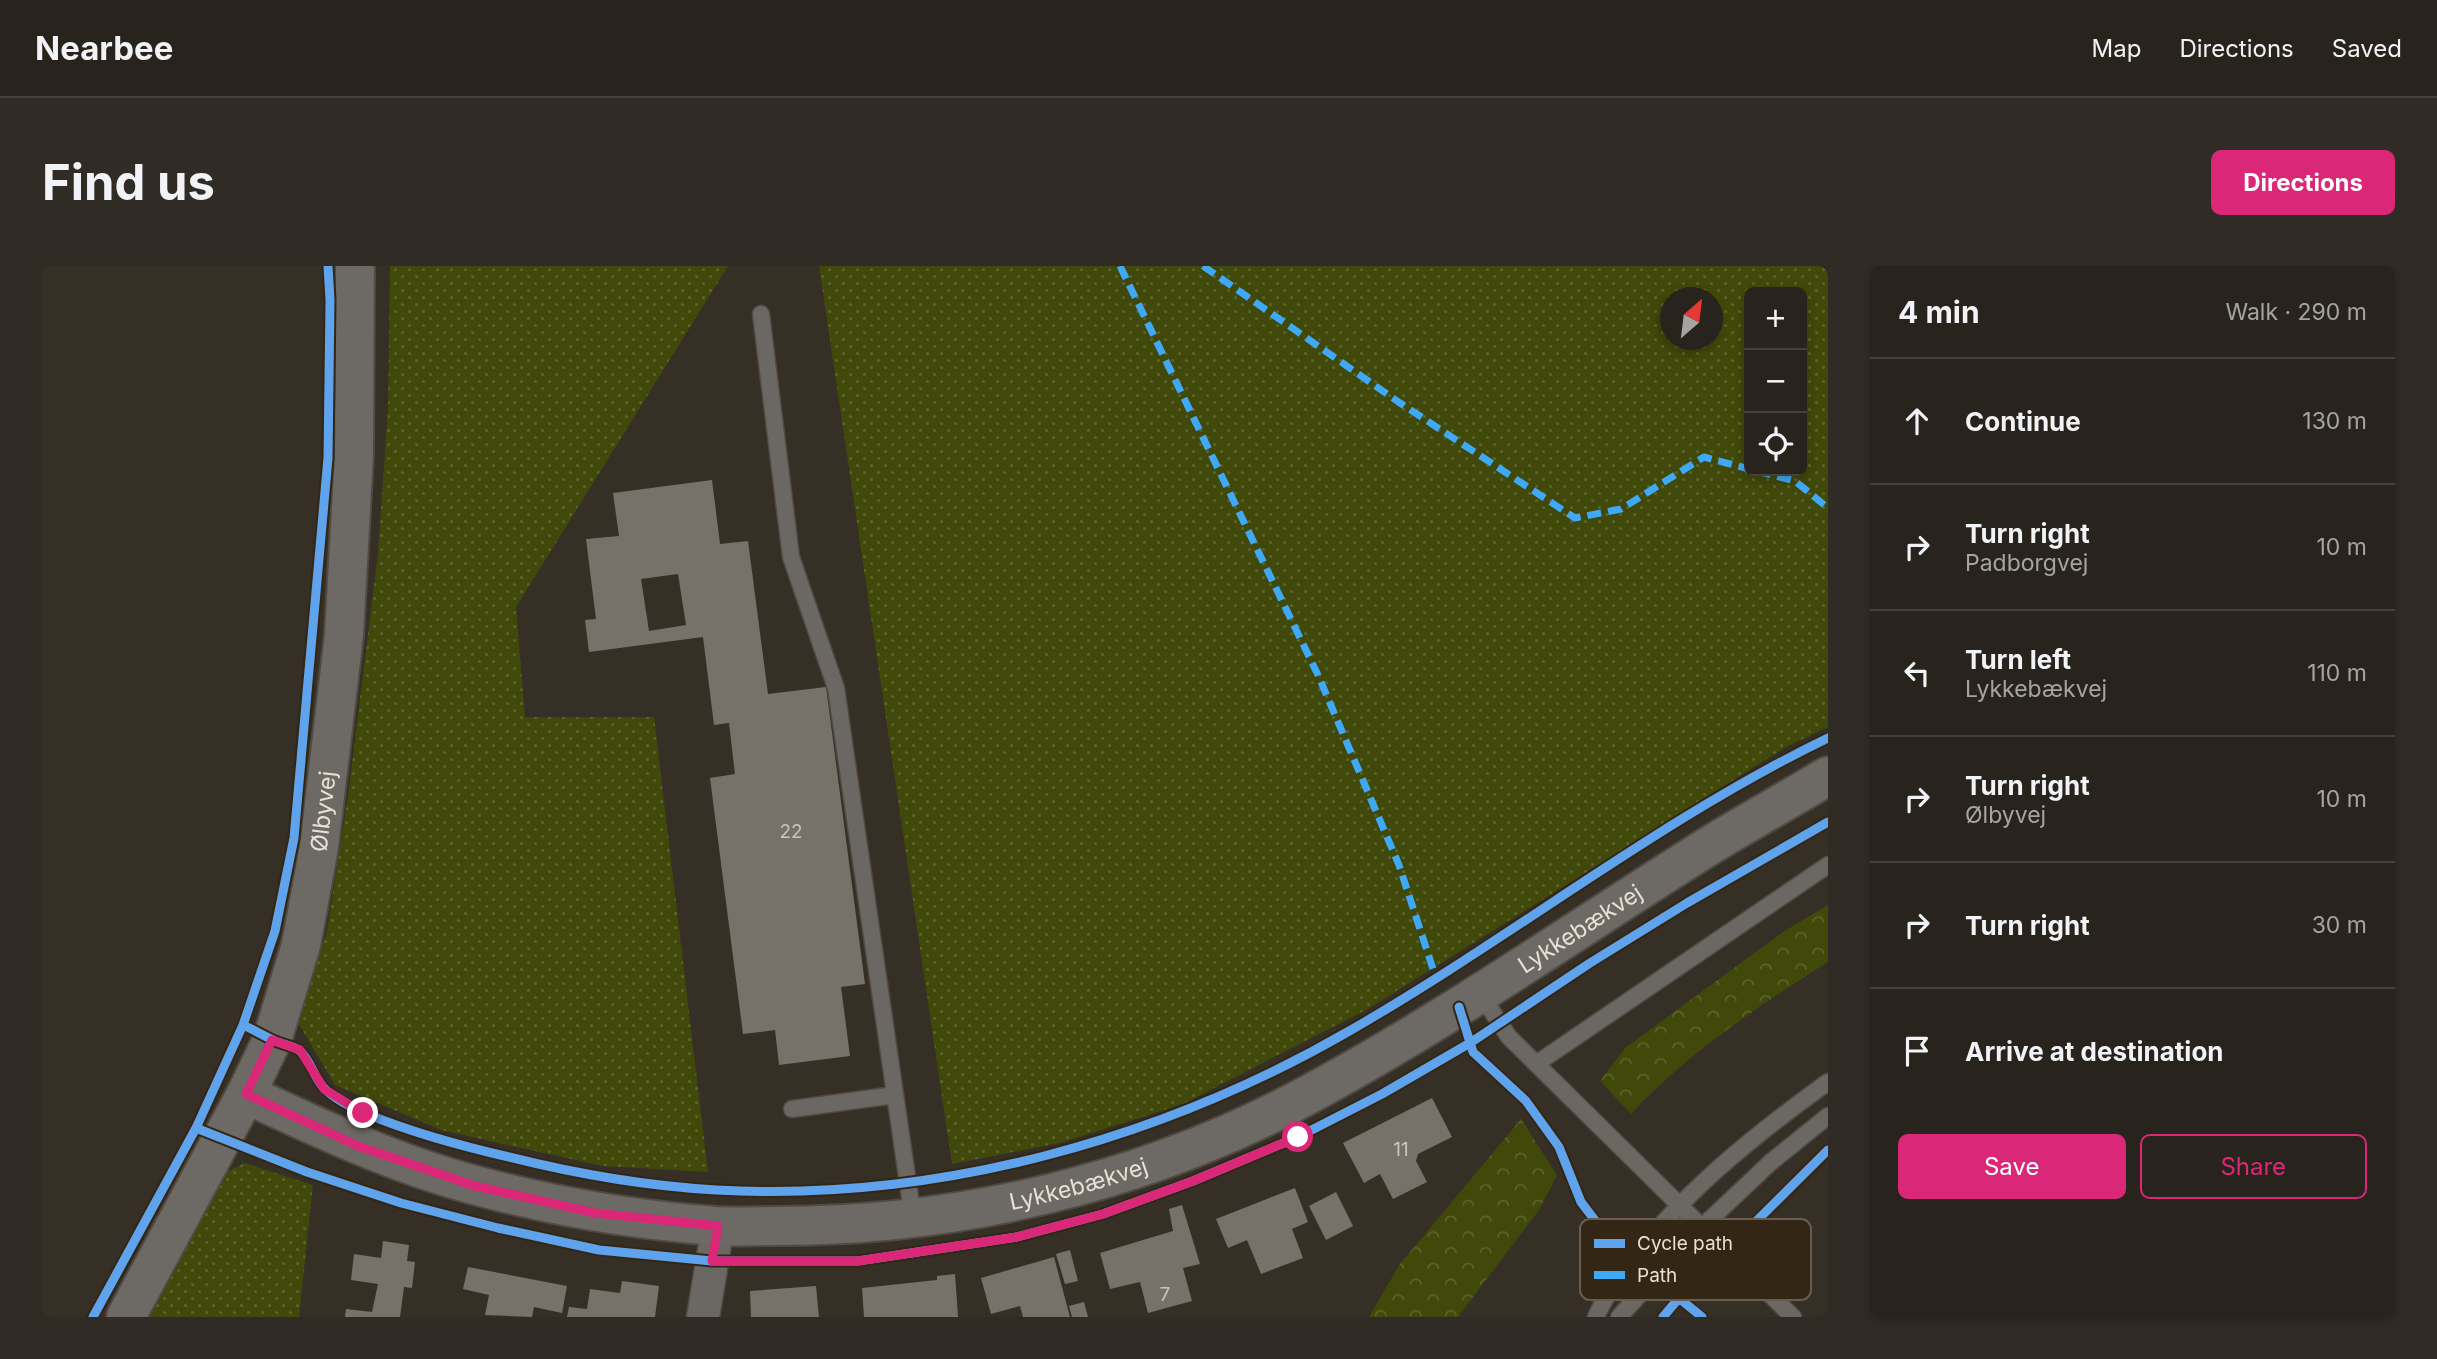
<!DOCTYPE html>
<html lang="en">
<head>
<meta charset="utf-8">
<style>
	:root { --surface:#28231c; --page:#302b25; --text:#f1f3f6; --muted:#a5a4a3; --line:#44403b; --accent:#db2777 }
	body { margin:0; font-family:Inter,sans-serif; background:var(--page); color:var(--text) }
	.controls { position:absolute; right:21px; top:21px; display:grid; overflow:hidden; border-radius:10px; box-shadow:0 4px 10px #0003 }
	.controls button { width:63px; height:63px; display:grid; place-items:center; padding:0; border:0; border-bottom:2px solid var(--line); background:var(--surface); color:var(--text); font:35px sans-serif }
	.compass { position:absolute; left:1618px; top:21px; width:63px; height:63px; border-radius:50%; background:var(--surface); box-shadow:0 4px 10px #0003; rotate:28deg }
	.stop { position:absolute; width:21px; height:21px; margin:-16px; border:5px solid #db2777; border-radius:50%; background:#fff }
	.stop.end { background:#db2777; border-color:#fff; box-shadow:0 2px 7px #0008 }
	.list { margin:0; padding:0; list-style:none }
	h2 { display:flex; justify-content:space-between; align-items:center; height:91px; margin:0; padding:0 28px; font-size:30px }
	h2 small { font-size:23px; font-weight:400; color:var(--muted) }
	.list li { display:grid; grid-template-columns:46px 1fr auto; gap:21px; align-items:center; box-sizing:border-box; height:126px; padding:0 28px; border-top:2px solid var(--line) }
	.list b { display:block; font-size:26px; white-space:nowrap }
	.list p { margin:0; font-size:23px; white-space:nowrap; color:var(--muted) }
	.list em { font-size:23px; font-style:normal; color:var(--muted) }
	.actions { display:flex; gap:14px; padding:21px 28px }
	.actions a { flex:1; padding:16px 0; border:2px solid var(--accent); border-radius:10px; text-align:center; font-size:24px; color:var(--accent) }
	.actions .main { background:var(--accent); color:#fff }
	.icon { flex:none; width:38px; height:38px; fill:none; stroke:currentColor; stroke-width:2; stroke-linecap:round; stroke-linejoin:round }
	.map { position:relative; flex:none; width:1786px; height:1051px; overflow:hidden; border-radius:10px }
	header { display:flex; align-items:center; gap:42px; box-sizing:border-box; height:98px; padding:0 35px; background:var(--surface); border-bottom:2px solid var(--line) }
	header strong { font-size:33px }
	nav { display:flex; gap:38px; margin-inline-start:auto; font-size:24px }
	.intro { display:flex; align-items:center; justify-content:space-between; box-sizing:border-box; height:168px; padding:0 42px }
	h1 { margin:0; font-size:49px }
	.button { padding:18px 32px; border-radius:10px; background:var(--accent); color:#fff; font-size:24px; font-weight:700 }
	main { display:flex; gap:42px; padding:0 42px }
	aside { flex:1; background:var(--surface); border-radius:10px; box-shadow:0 4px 10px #0003 }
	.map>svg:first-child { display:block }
</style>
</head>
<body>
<header>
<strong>Nearbee</strong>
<nav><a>Map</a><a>Directions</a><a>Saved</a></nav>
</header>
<div class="intro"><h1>Find us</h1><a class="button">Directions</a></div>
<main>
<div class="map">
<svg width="1786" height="1051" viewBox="0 0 1786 1051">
	<defs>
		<pattern id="grass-dots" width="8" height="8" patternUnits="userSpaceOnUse" patternTransform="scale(1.75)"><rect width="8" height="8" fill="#40480a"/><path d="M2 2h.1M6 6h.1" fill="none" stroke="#5c622d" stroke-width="1.8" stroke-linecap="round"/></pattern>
		<pattern id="forest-crowns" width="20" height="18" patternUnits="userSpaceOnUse" patternTransform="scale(1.75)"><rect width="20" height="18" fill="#40480a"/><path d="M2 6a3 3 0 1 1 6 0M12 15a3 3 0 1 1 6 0" fill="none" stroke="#5c622d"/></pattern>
	</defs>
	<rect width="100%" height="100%" fill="#362f25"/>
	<path fill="url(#grass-dots)" fill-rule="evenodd" d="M348 0H686L474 341 483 451H612L666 906 560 900 399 864 293 819 256 757 285 665 306 530 336 287 346 142Z
		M777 0H1786V461L1744 481 1326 743 1141 838 1018 877 910 898ZM1707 26H1760V205H1707ZM1629 32H1671V74H1629Z
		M203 897 271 919 257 1051H108L184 906Z"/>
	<path fill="url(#forest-crowns)" d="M1786 639V696C1717 740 1645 787 1589 848L1558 815 1583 782 1741 666Z
		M1479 853 1515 909 1497 944 1416 1051H1327L1358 998Z"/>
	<path fill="#777269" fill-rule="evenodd" d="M670 214 678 278 706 275 726 428 784 421 823 718 799 721 808 790 737 799 733 764 701 768 668 512 693 508 687 457 672 459 661 371 547 386 543 354 554 353 544 273 577 270 571 227ZM636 308 644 359 607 365 599 313Z
		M1390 832 1410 871 1376 888 1374 895 1385 916 1351 933 1338 908 1322 917 1301 877Z
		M1253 922 1266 956 1250 963 1261 992 1219 1008 1205 974 1186 982 1174 953Z
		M1294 926 1311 960 1284 974 1267 940Z
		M1140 939 1158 998 1141 1002 1150 1035 1106 1047 1098 1016 1068 1023 1058 987 1131 965 1127 943Z
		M341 975 367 979 365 995 373 996 370 1022 362 1021 358 1051H303L304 1043 330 1046 336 1018 309 1014 312 988 339 992Z
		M1028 984 1036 1015 1023 1018 1014 988Z
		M1012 991 1028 1051H981L978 1040 949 1048 939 1012Z
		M426 1001 525 1020 520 1047 492 1041 490 1051 443 1049 447 1029 421 1023Z
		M913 1008 916 1051H822L820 1022 895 1014V1010Z
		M580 1015 617 1020 613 1051H525L527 1041 545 1043 548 1023 578 1027Z
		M774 1020 777 1051H709L708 1025Z
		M1042 1036 1046 1051H1030L1027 1040Z"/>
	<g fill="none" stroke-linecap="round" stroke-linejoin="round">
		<defs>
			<path id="lane" d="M719 48 749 291 794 422 871 952
				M1439 729 1467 771 1751 1051
				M1494 798 1786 599
				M750 843 853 829
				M1554 1051C1561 1034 1571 1020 1582 1005 1636 930 1711 870 1786 816
				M1577 1051 1660 961 1729 896 1786 850"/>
			<path id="street" d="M661 1051 676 960"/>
			<g id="secondary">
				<path id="s1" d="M204 828C279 863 355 899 436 920 514 941 593 954 674 960 694 961 714 960 734 960 918 960 1102 917 1264 830 1404 755 1533 664 1667 580 1706 556 1746 534 1786 510"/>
				<path id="s2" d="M84 1051 204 828 230 774 259 679 277 581 302 369 312 189 313 0"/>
			</g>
		</defs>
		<use href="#lane" stroke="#514a43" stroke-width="19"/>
		<use href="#street" stroke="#514a43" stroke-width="35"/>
		<use href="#secondary" stroke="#514a43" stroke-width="42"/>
		<use href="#lane" stroke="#6b6763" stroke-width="16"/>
		<use href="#street" stroke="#6b6763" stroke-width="32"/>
		<use href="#secondary" stroke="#6d6964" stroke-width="38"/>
		<path stroke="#3fa9f5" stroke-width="7" stroke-dasharray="14 7" stroke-linecap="butt" d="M1078 0 1276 409 1357 599 1394 712
			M1161 0 1355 135 1533 252 1579 243 1662 191 1707 203
			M1715 205 1753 215 1786 242"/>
		<defs>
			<path id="cycleway" d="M1417 741 1431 786 1484 835 1517 881 1539 936 1571 978 1660 1051
				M201 759C212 764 222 770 233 775 240 778 251 780 257 784 268 793 272 811 281 821 291 832 311 843 325 848 371 867 419 880 467 891 535 908 604 920 674 924 895 936 1119 874 1309 764 1471 671 1618 553 1786 472
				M154 862 265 906 359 937 456 962 557 984 670 995H816L975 971 1061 948 1151 915 1256 871 1340 828 1428 777 1548 697 1645 637 1786 556
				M51 1051 154 862 201 759 233 665 252 572 286 192 288 34 286 0
				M1621 1051 1637 1032 1786 884"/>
		</defs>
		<use href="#cycleway" stroke="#332614" stroke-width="13"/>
		<use href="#cycleway" stroke="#60a3ed" stroke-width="9"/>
	</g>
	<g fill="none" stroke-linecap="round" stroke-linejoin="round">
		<path stroke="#db2777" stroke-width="9" d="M321 847 282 823 258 784 230 774 204 828 316 880 433 920 553 947 676 960 670 995H816L975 971 1061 948 1151 915 1256 871"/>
	</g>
	<g text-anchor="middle" stroke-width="7" stroke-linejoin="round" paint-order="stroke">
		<g font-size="19" fill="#ccc4ba">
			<text x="749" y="572">22</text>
			<text x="1359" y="890">11</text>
			<text x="1123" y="1035">7</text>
		</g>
		<g font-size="23" fill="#e8e0d5" stroke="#332614">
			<text dy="8" stroke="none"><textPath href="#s2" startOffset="548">Ølbyvej</textPath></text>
			<text dy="8" stroke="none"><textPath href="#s1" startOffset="1424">Lykkebækvej</textPath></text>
			<text dy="8" stroke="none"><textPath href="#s1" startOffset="858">Lykkebækvej</textPath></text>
		</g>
	</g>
	<rect x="1538" y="953" width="231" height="81" rx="10" fill="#332614" stroke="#695e4e" stroke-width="2"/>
	<rect x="1552" y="973" width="31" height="9" fill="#60a3ed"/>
	<rect x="1552" y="1005" width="31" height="8" fill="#3fa9f5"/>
	<g font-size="19" fill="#e8e0d5">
		<text x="1595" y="984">Cycle path</text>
		<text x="1595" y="1016">Path</text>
	</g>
</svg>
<div class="controls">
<button>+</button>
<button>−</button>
<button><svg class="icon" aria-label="locate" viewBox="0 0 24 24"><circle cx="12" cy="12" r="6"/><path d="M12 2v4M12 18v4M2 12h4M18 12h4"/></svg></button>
</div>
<svg class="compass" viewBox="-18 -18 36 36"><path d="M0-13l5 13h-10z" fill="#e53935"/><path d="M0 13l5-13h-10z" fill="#a5a4a3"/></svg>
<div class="stop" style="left:1256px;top:871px"></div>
<div class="stop end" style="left:321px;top:847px"></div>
</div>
<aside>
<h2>4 min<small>Walk · 290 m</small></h2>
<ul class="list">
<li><svg class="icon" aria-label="ahead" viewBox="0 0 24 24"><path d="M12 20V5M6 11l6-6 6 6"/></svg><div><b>Continue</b></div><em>130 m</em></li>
<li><svg class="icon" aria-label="right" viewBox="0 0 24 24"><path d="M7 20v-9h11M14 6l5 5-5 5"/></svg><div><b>Turn right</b><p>Padborgvej</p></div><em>10 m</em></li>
<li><svg class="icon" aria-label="left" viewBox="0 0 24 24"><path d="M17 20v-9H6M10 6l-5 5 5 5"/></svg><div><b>Turn left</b><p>Lykkebækvej</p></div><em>110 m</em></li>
<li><svg class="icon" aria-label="right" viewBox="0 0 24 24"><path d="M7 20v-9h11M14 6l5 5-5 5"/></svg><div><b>Turn right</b><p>Ølbyvej</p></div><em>10 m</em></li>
<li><svg class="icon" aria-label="right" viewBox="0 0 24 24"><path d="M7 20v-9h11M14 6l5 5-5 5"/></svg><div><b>Turn right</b></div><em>30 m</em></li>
<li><svg class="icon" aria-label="arrive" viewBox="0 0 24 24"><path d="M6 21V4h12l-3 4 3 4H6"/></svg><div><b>Arrive at destination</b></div></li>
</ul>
<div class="actions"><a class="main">Save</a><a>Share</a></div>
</aside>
</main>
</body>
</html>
